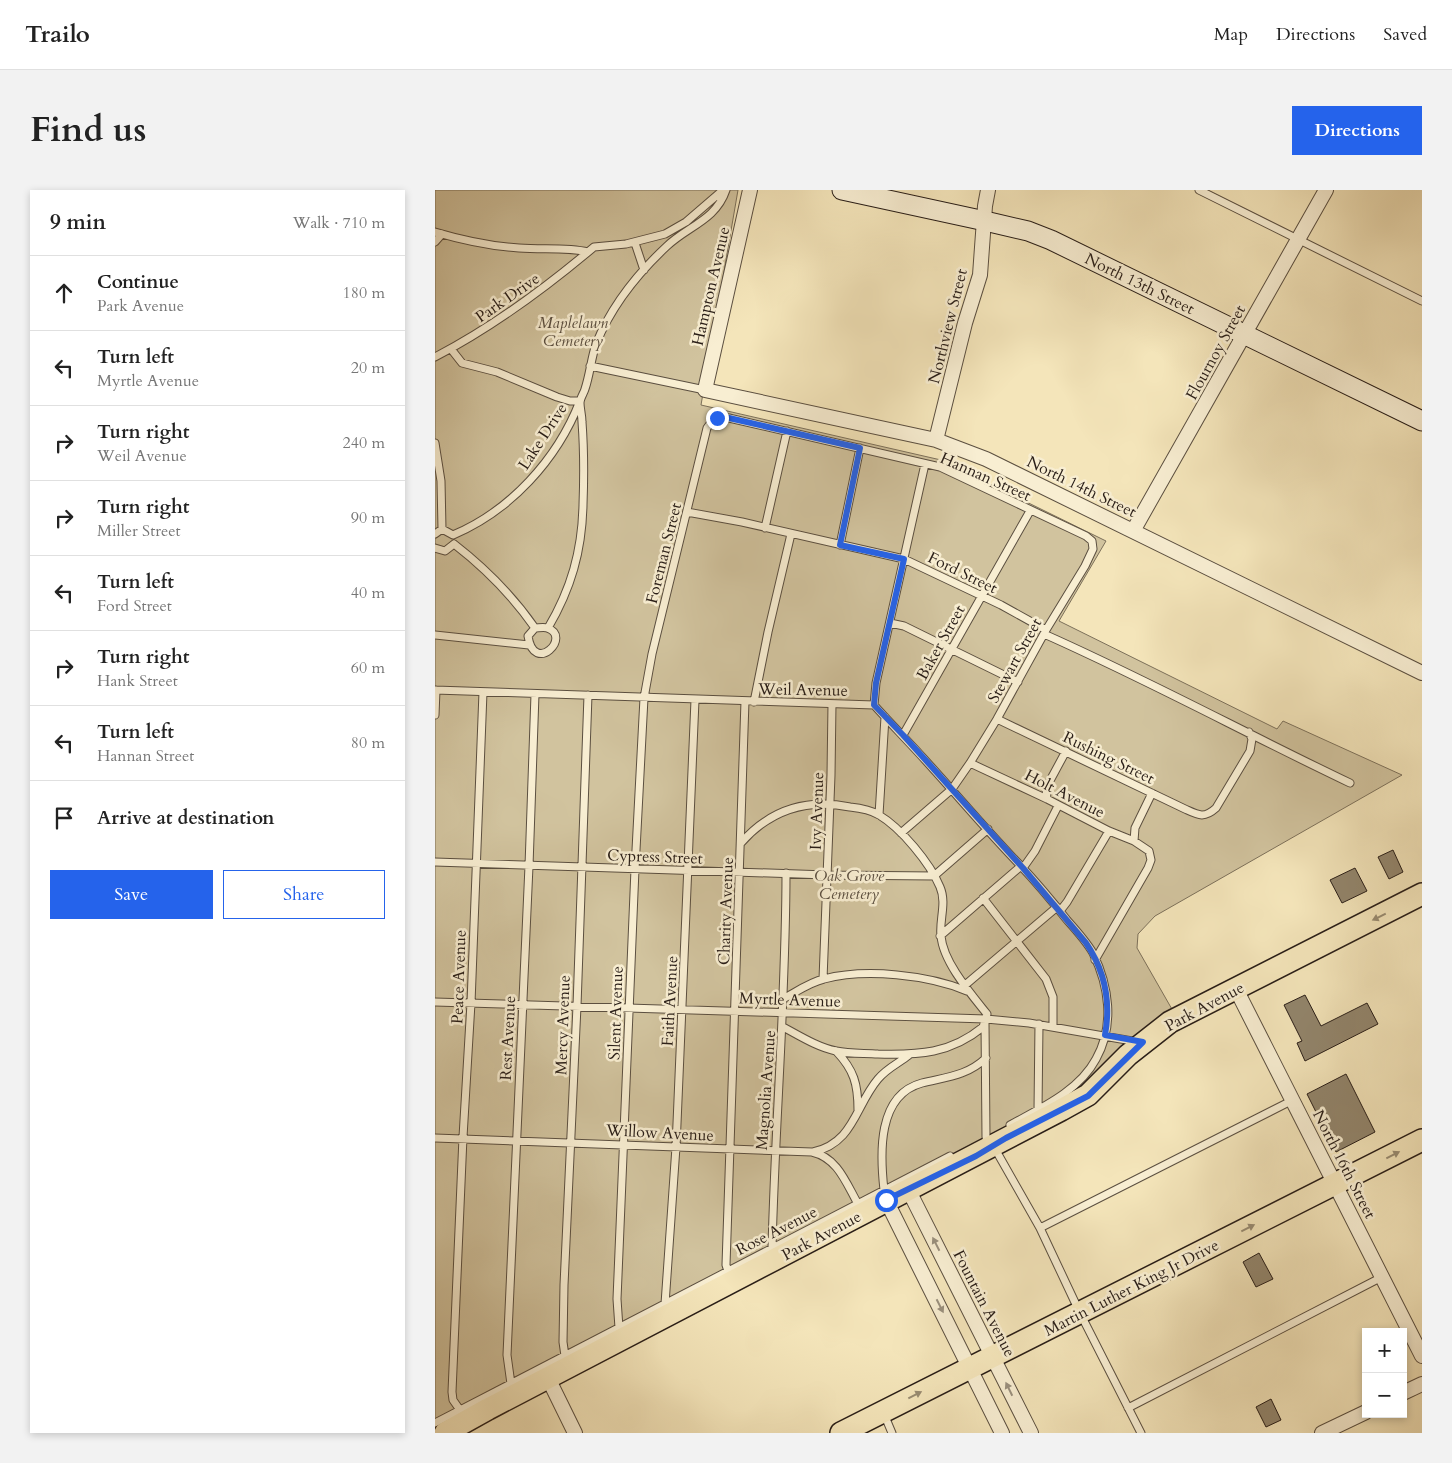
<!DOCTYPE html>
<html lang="en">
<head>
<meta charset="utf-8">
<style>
	:root { --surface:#fff; --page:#f2f2f2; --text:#222; --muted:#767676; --line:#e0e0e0; --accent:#2563eb }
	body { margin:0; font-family:Cardo,serif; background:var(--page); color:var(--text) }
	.controls { position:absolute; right:15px; bottom:15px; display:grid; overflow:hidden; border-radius:0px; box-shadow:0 2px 8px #0003 }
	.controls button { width:45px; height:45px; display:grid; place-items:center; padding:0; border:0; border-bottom:1px solid var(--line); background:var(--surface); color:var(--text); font:25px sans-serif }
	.stop { position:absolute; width:15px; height:15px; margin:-11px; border:4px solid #2563eb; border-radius:50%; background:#fff }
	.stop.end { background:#2563eb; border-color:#fff; box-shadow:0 1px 5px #0008 }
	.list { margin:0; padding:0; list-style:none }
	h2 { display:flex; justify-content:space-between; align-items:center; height:65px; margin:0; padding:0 20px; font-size:21px }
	h2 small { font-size:16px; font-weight:400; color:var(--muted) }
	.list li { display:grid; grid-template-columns:32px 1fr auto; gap:15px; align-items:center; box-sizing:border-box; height:75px; padding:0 20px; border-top:1px solid var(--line) }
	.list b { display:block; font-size:19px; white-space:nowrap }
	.list p { margin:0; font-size:16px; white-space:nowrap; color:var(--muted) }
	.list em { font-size:16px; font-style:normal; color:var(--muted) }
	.actions { display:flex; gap:10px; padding:15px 20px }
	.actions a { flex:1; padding:11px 0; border:1px solid var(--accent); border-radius:0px; text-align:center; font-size:18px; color:var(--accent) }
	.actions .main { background:var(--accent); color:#fff }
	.icon { flex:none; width:28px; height:28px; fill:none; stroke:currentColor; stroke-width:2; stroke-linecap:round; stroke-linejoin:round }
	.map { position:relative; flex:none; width:987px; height:1243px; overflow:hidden; border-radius:0px }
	header { display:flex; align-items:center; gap:30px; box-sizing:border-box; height:70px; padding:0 25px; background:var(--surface); border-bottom:1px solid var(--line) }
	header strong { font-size:24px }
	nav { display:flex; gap:28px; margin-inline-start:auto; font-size:18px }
	.intro { display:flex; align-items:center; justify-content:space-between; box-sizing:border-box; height:120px; padding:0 30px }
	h1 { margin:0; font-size:35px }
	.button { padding:12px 22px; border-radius:0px; background:var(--accent); color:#fff; font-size:18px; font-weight:700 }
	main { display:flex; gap:30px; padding:0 30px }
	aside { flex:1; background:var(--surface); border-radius:0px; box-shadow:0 2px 8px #0003 }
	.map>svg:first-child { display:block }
</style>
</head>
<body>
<header>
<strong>Trailo</strong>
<nav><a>Map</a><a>Directions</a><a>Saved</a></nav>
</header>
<div class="intro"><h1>Find us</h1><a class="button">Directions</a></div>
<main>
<aside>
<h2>9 min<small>Walk · 710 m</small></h2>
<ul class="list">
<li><svg class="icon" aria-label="ahead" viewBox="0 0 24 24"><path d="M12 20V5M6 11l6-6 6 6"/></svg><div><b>Continue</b><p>Park Avenue</p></div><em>180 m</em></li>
<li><svg class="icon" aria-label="left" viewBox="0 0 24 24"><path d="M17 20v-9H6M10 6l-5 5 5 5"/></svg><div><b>Turn left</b><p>Myrtle Avenue</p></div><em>20 m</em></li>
<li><svg class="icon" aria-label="right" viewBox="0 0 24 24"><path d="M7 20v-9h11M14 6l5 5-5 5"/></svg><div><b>Turn right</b><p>Weil Avenue</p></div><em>240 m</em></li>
<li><svg class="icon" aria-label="right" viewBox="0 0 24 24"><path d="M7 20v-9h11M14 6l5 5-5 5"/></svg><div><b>Turn right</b><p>Miller Street</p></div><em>90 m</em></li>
<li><svg class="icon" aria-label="left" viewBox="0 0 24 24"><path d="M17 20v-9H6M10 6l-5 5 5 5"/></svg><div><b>Turn left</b><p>Ford Street</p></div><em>40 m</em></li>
<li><svg class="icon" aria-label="right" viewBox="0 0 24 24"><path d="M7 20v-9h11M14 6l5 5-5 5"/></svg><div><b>Turn right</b><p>Hank Street</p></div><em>60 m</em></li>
<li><svg class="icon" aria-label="left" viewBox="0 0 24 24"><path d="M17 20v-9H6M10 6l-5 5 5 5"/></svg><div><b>Turn left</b><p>Hannan Street</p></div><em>80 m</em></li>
<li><svg class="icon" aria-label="arrive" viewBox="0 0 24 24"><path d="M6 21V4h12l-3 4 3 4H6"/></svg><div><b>Arrive at destination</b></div></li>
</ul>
<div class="actions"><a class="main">Save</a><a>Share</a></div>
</aside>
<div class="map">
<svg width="987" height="1243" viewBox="0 0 987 1243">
	<rect width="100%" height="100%" fill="#f4e5ba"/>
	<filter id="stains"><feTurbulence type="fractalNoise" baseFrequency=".004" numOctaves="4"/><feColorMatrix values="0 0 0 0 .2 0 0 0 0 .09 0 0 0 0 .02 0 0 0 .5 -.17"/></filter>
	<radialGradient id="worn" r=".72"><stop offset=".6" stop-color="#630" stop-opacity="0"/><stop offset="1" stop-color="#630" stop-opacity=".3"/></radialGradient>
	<path fill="#d1c39e" stroke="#7c705a" d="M0 0H303L266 215 506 270 671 351 624 431 842 539 848 531 967 585 720 726 703 744 702 758 738 821 625 914 370 1049 0 1240Z"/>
	<path fill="#92856c" stroke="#281d17" d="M958 660 968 682 954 689 943 667Z
		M920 678 932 701 907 713 895 690Z
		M870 805 886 836 932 813 943 834 870 871 862 853 867 851 849 815Z
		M911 884 940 942 901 962 872 904Z
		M824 1063 838 1089 821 1097 808 1072Z
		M836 1209 846 1230 831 1237 821 1217Z"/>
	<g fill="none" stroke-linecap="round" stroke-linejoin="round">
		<defs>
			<path id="service" d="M764 0 987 111
				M0 42C27 50 55 56 84 58 107 60 131 57 153 62L159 57 191 54 230 44 251 32 288 0
				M0 52 7 44
				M200 53 209 80
				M0 167C56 138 105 102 153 62
				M155 176 270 200
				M0 253 6 291 7 339
				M252 322 307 332 469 369 566 415 611 440
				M330 338 352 241
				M0 344 7 339 18 345C75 321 122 270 145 211H135L122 207 62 182 27 173 16 159
				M19 354C50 378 77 405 100 438 103 438 109 437 112 438 138 446 99 486 93 446L100 438
				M405 355 425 258
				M0 358 10 361 19 354
				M455 433 469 436 583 492
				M113 438C136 399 147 361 148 315 149 288 149 259 147 232 147 225 145 219 145 213 145 208 149 203 150 199 155 184 156 169 161 154 176 117 203 83 232 56 253 36 281 30 291 0
				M609 444C713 490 812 544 915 593
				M0 445 94 455
				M0 500 439 515C456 534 474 552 491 571 522 605 553 642 585 675 602 693 617 711 632 730 641 740 651 751 658 763 674 796 680 835 661 869 644 901 606 918 575 935
				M319 512 333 442 356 344
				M439 515 441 493 490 274
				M0 525 1 500
				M562 529 750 619C763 625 769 629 781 618L815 561 817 549 814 542
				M468 545 595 321
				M535 573 612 609 674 641 699 651 714 661 716 670 713 678 660 770
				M612 609 611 598 631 561
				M444 625 450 527
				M699 651 700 638 717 603
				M306 653C335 620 371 608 415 617 425 618 436 620 444 625 466 638 495 673 505 697 512 713 504 730 506 746 508 772 536 804 552 824L548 837C515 864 484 865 443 864 429 863 414 864 401 861 382 857 365 846 348 837
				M0 672 392 685 499 686
				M588 678 600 661 623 616
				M499 686 553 639
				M548 708 611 789 618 807V836
				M625 721 632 712 674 641
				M505 746 586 676
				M388 789 396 585 397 514
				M529 796 622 717
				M348 809C361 802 375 792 389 789 431 778 493 785 532 801
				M0 812 551 829 594 833 703 852
				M550 833 551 947
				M401 861C419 880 423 894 423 920
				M603 920 604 834
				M0 948 377 962C403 968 411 993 423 1014
				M559 957 605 1038 645 1123 706 1243
				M378 962C419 953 420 916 443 889 452 878 464 873 474 865
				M449 1000C445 964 442 905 487 893 511 887 532 886 551 868
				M605 1038 858 910
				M337 1058C340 933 351 808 351 683
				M293 1081 291 1075 310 511
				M230 1114 241 957 260 510
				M184 1138 182 1109 200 679 209 508 217 464 272 238C278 229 283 227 294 228L505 277 651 346 657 351 658 359 650 376 611 440 562 529 535 573 517 599 466 643
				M130 1166 128 1152 129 1095 142 816 153 505
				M76 1194 72 1165 94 676 100 504
				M693 1218 947 1087
				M25 1220 18 1210 17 1202 28 947 36 813 48 502
				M449 1224 457 1243
				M0 1233 515 966"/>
			<path id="minor" d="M315 0 270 200 501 250 551 269 987 483
				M501 250 530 133 545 85 550 16 553 0
				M698 341 891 0
				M801 799 987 1166
				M473 999 596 1243
				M451 1010 567 1243
				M113 1188 140 1243
				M968 1203 987 1194
				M887 1243 931 1222"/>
			<path id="secondary" d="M407 0 550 31 593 41 616 50 987 231"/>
			<path id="primary" d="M10 1243 53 1219 626 920 653 905 693 865 735 832 987 704
				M406 1243 987 950"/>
		</defs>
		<use href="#service" stroke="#5b4f40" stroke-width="9"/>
		<use href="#minor" stroke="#5b4f40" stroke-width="16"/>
		<use href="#secondary" stroke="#281d17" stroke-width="21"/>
		<use href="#primary" stroke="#281d17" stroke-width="24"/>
		<use href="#service" stroke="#f8eed2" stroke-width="7"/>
		<use href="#minor" stroke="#f8eed2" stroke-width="14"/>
		<use href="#secondary" stroke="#f8eed2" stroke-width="19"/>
		<use href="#primary" stroke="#f4e5ba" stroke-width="21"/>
	</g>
	<defs><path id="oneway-solid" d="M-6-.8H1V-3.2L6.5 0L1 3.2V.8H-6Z" transform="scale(1.25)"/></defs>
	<g fill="#988b71">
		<use href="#oneway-solid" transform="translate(944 727) rotate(154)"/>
		<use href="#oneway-solid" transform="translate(958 965) rotate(-27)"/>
		<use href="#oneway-solid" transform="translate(813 1038) rotate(-27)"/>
		<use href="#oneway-solid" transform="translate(480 1205) rotate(-27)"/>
	</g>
	<g fill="#9a907e">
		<use href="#oneway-solid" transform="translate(501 1054) rotate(-117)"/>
		<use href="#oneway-solid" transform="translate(505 1116) rotate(63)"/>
		<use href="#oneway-solid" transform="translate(574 1199) rotate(-116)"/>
	</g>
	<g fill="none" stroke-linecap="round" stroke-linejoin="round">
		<path stroke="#2563eb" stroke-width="6" d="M282 228H294L425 258 405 355 469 369 441 493 439 515 468 545 588 678 651 753C670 781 676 812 670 845L708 852 653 906 571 948 541 966 451 1010"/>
	</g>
	<g text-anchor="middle" stroke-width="5" stroke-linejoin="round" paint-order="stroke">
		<g font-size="16" fill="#281d17" stroke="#f8eed2">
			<text transform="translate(705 93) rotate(26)" y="6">North 13th Street</text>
			<text transform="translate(275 96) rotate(-77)" y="6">Hampton Avenue</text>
			<text transform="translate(72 107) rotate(-35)" y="6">Park Drive</text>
			<text transform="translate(512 136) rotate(-76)" y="6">Northview Street</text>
			<text transform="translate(780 162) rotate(-61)" y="6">Flournoy Street</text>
			<text transform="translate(107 246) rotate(-57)" y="6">Lake Drive</text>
			<text transform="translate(551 286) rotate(24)" y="6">Hannan Street</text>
			<text transform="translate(647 296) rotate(26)" y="6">North 14th Street</text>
			<text transform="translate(228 363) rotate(-76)" y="6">Foreman Street</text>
			<text transform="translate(528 382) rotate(26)" y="6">Ford Street</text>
			<text transform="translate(505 452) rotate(-61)" y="6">Baker Street</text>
			<text transform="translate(579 470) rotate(-61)" y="6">Stewart Street</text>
			<text transform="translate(368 499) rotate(1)" y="6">Weil Avenue</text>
			<text transform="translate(674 567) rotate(26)" y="6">Rushing Street</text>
			<text transform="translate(630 603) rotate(27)" y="6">Holt Avenue</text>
			<text transform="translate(381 621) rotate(-88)" y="6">Ivy Avenue</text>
			<text transform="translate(220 666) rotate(2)" y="6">Cypress Street</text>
			<text transform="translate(290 721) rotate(-88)" y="6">Charity Avenue</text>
			<text transform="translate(23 787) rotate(-88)" y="6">Peace Avenue</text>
			<text transform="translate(355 809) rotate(2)" y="6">Myrtle Avenue</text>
			<text transform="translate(234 811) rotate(-87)" y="6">Faith Avenue</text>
			<text transform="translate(769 816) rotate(-28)" y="6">Park Avenue</text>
			<text transform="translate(180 823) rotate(-88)" y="6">Silent Avenue</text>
			<text transform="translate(127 835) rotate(-88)" y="6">Mercy Avenue</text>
			<text transform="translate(72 848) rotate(-87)" y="6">Rest Avenue</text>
			<text transform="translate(330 900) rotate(-86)" y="6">Magnolia Avenue</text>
			<text transform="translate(225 942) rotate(3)" y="6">Willow Avenue</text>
			<text transform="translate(910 974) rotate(63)" y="6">North 16th Street</text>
			<text transform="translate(341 1040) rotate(-27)" y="6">Rose Avenue</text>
			<text transform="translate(386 1045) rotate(-28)" y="6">Park Avenue</text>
			<text transform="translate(696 1097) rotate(-27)" y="6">Martin Luther King Jr Drive</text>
			<text transform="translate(550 1113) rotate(63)" y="6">Fountain Avenue</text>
		</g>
		<g font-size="16" font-style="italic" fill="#5b4f40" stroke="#f8eed2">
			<text x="138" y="138">Maplelawn<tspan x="138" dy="18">Cemetery</tspan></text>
			<text x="414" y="691">Oak Grove<tspan x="414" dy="18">Cemetery</tspan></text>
		</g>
	</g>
	<rect width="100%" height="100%" filter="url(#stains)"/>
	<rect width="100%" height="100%" fill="url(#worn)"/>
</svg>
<div class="controls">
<button>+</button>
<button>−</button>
</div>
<div class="stop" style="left:451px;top:1010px"></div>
<div class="stop end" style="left:282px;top:228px"></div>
</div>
</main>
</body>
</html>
